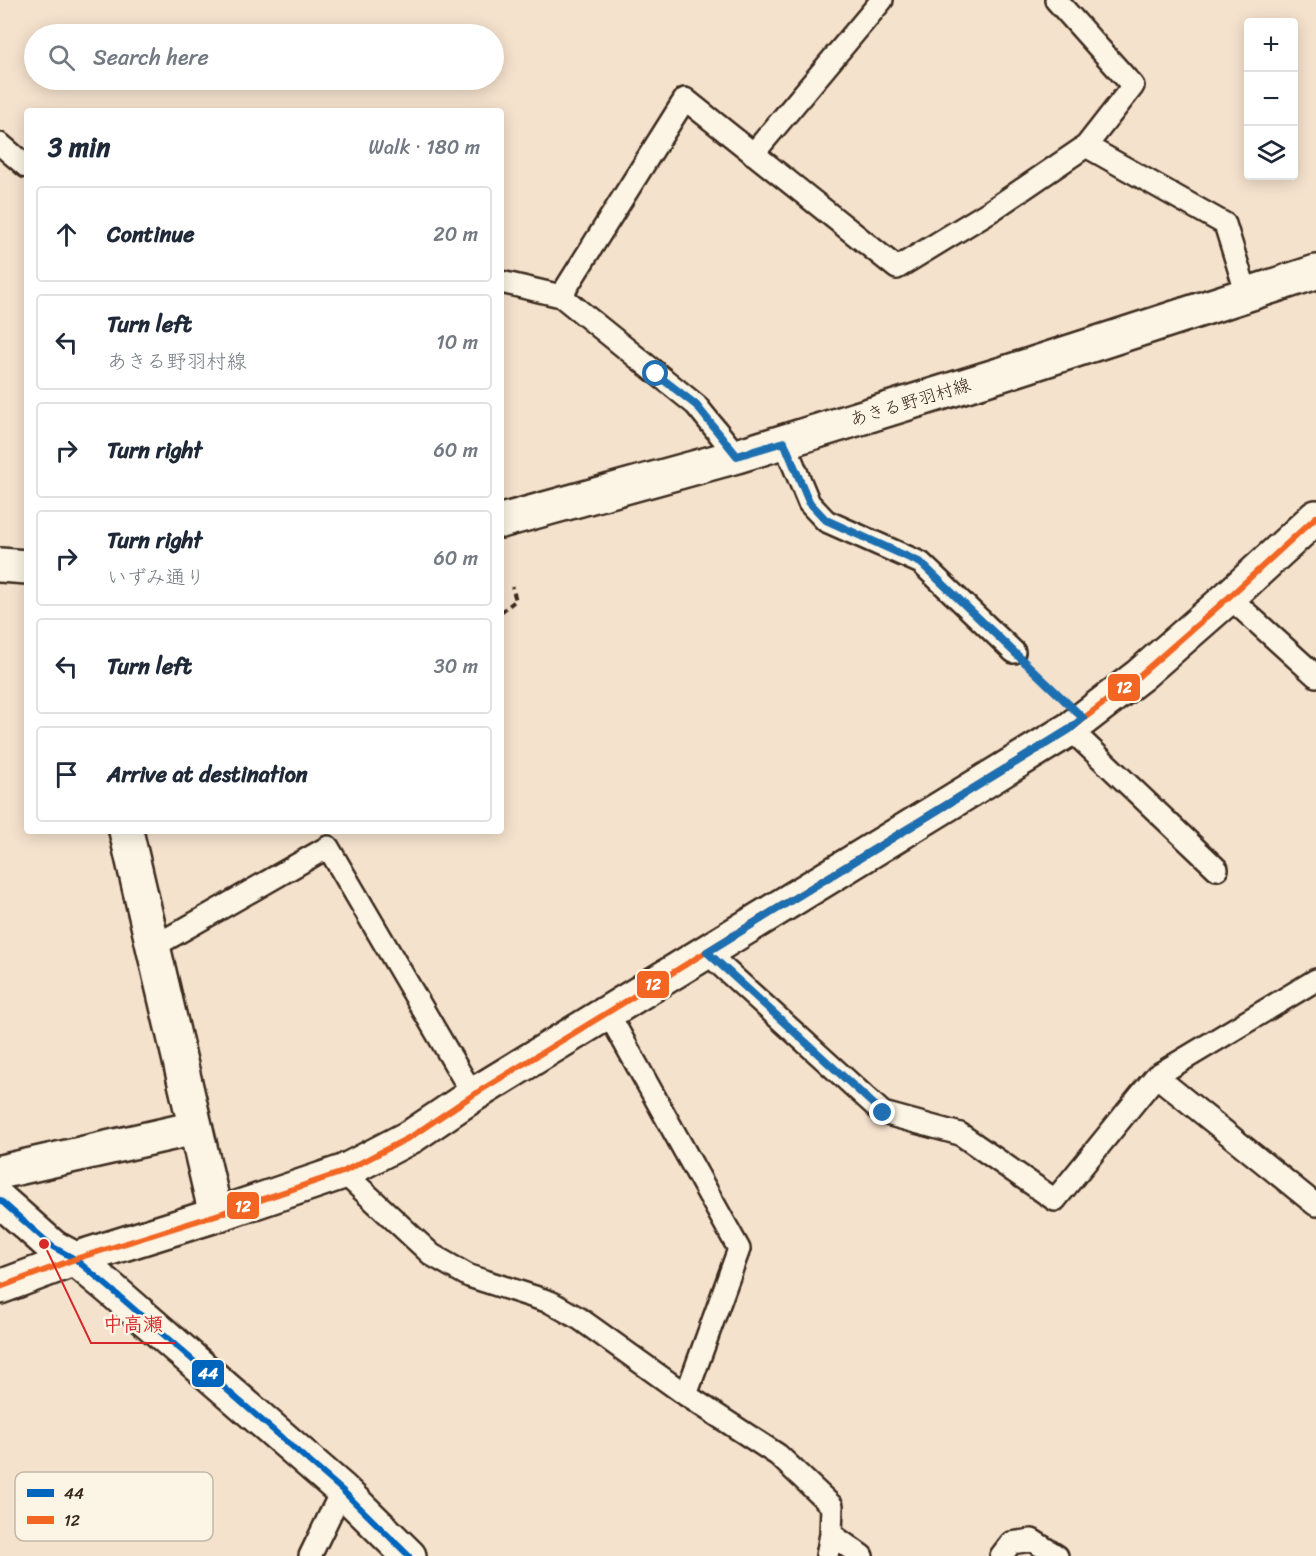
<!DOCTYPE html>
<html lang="en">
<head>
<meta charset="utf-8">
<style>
	:root { --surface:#fff; --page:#f6f6f7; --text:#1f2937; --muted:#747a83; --line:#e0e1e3 }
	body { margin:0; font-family:Sriracha,"Klee One",sans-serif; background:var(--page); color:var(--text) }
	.controls { position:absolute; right:18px; top:18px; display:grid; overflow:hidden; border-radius:6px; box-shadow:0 3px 15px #0003 }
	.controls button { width:54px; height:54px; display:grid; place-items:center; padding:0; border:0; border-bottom:2px solid var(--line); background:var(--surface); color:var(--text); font:30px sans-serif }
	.stop { position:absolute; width:18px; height:18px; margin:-14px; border:4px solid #1f6fb2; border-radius:50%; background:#fff }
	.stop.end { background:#1f6fb2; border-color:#fff; box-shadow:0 2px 6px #0008 }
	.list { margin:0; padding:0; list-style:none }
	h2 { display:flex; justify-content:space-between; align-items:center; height:78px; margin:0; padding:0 24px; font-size:26px }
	h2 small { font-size:20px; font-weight:400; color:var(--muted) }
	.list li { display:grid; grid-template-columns:39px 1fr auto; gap:18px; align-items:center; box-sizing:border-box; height:96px; margin:0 12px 12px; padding:0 12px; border:2px solid var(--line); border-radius:6px }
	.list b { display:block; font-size:22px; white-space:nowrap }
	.list p { margin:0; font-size:20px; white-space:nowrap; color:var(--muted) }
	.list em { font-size:20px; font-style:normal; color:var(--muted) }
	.icon { flex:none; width:33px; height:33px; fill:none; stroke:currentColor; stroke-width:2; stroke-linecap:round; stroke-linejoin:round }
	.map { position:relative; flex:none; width:1316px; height:1556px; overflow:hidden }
	.search { position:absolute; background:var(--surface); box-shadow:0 3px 15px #0003; left:24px; top:24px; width:480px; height:66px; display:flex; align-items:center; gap:15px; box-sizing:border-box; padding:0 21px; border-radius:33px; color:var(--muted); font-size:22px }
	.panel { position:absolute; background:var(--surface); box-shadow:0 3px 15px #0003; left:24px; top:108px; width:480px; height:726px; border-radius:6px }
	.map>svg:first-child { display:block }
</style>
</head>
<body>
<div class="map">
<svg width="1316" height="1556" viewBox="0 0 1316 1556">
	<rect width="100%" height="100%" fill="#f5e2cd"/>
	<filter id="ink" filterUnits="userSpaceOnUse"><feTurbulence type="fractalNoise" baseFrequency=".0167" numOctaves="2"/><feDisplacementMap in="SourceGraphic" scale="12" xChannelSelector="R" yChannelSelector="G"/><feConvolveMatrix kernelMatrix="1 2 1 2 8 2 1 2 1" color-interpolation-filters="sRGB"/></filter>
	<g filter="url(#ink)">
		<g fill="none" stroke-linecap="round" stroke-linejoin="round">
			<defs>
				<path id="lane" d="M1056 0 1133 86 1086 146
					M0 144 27 167
					M753 154 882 0
					M501 282 561 296 696 405 737 456
					M561 296 685 99 897 268 992 210 1086 146 1225 224 1247 295
					M784 442 809 503 826 521 921 563 1014 652
					M1229 597 1316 676
					M1070 729 1217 869
					M153 947 328 847 473 1095
					M707 953 883 1113 960 1134 1055 1200 1156 1076 1316 980
					M608 1013 739 1249 686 1395
					M1156 1076 1316 1205
					M343 1172 432 1255 469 1276 550 1302 580 1319 686 1395 778 1455 832 1506 831 1534 827 1556
					M831 1534 862 1556
					M310 1556 342 1490
					M1001 1556 1011 1543 1032 1540 1057 1556"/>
				<path id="street" d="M126 831 216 1215
					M0 1172 195 1128
					M0 1200 53 1247 75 1259 111 1289 342 1490 409 1556
					M0 1287 75 1259 216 1215 343 1172 412 1136 473 1095 1070 729 1140 675 1229 597 1316 517"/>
				<path id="secondary" d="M501 521 737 456 1002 374 1316 272
					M0 565 27 567"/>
			</defs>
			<use href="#lane" stroke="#3b2a1e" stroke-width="26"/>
			<use href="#street" stroke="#3b2a1e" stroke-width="38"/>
			<use href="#secondary" stroke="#3b2a1e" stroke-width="38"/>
			<path stroke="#3b2a1e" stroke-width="4" stroke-dasharray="6 4.5" stroke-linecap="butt" d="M501 612 516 600 512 587
				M1038 675 1054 691"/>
			<use href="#lane" stroke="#fcf5e5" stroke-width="21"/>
			<use href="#street" stroke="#fcf5e5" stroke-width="33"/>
			<use href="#secondary" stroke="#fcf5e5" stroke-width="33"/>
			<defs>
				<path id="bus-1" d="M0 1200 53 1247 75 1259 111 1289 342 1490 409 1556"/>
				<path id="bus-2" d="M0 1287 75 1259 216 1215 343 1172 412 1136 473 1095 1070 729 1140 675 1229 597 1316 517"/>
			</defs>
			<use href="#bus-1" stroke="#fcf5e5" stroke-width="10"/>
			<use href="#bus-2" stroke="#fcf5e5" stroke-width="10"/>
			<use href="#bus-1" stroke="#0065bd" stroke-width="6"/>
			<use href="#bus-2" stroke="#f26522" stroke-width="6"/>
		</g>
	</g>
	<g fill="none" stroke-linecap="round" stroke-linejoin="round" filter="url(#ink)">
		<path stroke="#1f6fb2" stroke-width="8" d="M656 374 696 405 737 456 784 442 809 502 826 520 921 563 1083 718 1070 729 707 952 883 1113"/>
	</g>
	<g text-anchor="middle" stroke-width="5" stroke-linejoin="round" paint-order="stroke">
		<g font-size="18" fill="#3b2a1e" stroke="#fcf5e5">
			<text transform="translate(910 402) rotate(-17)" y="6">あきる野羽村線</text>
		</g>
	</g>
	<rect x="15" y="1472" width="198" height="69" rx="9" fill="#fcf5e5" stroke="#c2b8a9" stroke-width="1.5"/>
	<rect x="27" y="1489" width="27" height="8" fill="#0065bd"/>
	<rect x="27" y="1516" width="27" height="8" fill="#f26522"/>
	<g font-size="16" fill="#3b2a1e">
		<text x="64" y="1499">44</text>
		<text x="64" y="1526">12</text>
	</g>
	<path fill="none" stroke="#d62828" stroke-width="2" d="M44 1244L91 1343H175"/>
	<circle fill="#d62828" stroke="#fcf5e5" stroke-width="2" cx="44" cy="1244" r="6"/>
	<g font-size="20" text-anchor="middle" font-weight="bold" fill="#d62828" stroke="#fcf5e5" stroke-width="5" stroke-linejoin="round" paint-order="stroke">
		<text x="133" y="1331">中高瀬</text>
	</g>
	<g stroke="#fcf5e5" stroke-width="2">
		<rect x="1107" y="673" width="34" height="29" rx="6" fill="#f26522"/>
		<rect x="636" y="970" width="34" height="29" rx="6" fill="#f26522"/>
		<rect x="226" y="1191" width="34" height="29" rx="6" fill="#f26522"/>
		<rect x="191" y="1359" width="34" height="29" rx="6" fill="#0065bd"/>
	</g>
	<g font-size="16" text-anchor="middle" font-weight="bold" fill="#fff">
		<text x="1124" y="693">12</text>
		<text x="653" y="990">12</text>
		<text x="243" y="1212">12</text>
		<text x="208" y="1379">44</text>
	</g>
</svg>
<div class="controls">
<button>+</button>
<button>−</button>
<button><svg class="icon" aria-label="layers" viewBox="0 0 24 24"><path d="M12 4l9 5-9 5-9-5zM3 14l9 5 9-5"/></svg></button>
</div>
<div class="stop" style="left:656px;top:374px"></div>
<div class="stop end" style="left:883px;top:1113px"></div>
<div class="search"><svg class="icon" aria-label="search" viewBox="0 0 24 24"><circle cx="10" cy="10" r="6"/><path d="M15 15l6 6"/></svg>Search here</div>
<section class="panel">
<h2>3 min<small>Walk · 180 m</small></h2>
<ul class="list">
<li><svg class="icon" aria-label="ahead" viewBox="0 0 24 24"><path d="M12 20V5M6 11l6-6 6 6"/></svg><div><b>Continue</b></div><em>20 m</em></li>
<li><svg class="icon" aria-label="left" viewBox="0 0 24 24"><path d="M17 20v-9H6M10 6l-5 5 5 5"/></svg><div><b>Turn left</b><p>あきる野羽村線</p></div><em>10 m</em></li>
<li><svg class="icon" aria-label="right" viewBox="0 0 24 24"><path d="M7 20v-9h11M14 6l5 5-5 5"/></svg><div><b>Turn right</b></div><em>60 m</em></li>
<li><svg class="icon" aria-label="right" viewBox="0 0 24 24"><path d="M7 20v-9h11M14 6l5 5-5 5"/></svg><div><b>Turn right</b><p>いずみ通り</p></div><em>60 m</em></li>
<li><svg class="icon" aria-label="left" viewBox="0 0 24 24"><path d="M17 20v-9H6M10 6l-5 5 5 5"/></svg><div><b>Turn left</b></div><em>30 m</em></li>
<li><svg class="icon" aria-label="arrive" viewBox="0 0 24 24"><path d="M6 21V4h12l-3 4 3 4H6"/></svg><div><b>Arrive at destination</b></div></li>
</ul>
</section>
</div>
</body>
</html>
